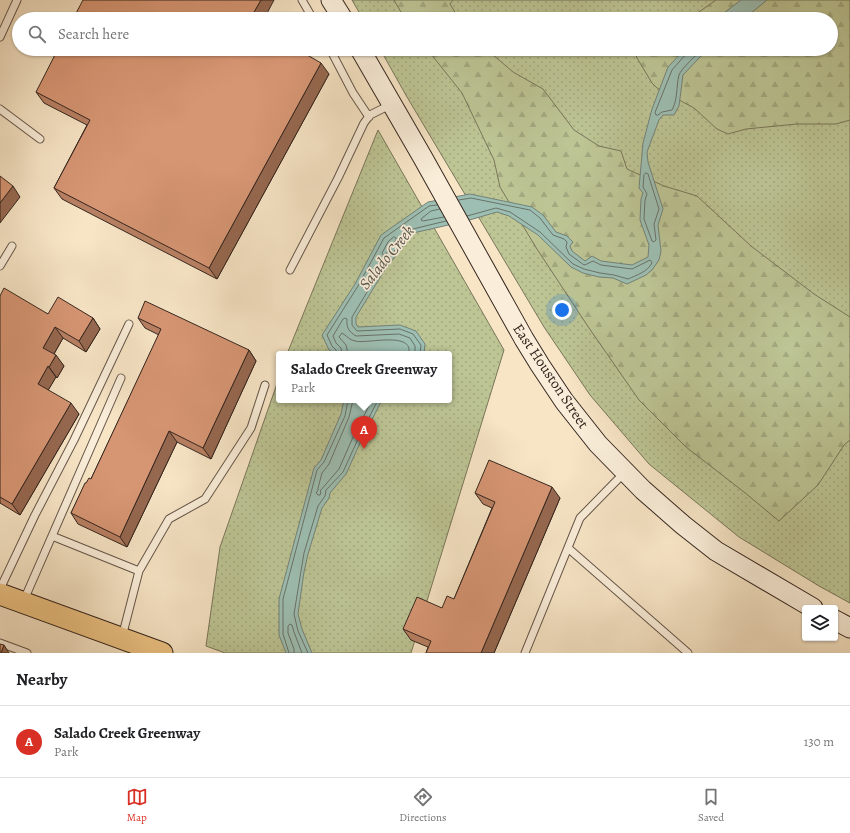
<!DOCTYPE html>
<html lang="en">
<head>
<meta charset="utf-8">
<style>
	:root { --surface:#fff; --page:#f6f6f6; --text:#202124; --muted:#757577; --line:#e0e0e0; --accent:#d93025 }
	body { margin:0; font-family:Alegreya,serif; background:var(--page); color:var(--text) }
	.controls { position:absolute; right:12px; bottom:12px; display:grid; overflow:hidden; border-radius:4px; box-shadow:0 1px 3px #0004 }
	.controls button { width:36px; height:36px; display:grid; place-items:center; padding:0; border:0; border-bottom:1px solid var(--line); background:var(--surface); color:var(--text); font:20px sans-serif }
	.you { position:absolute; left:562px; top:310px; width:14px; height:14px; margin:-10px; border:3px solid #fff; border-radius:50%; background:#1a73e8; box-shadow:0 0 0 6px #1a73e833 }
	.badge { display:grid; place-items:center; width:26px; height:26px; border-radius:50%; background:var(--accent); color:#fff; font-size:13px; font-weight:700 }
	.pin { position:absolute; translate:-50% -33px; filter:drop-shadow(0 1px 2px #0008) }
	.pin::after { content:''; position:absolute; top:21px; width:14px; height:12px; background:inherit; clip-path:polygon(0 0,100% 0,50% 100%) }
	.popup { position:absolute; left:276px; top:351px; width:176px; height:52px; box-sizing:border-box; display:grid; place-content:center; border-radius:4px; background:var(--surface); filter:drop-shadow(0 1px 3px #0005); font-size:13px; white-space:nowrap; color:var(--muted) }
	.popup b { font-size:15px; color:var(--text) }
	.popup::after { content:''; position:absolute; left:50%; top:100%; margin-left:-8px; border:8px solid transparent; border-top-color:var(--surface) }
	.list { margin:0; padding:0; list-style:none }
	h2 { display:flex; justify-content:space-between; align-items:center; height:52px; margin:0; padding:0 16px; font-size:17px }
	h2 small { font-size:13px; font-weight:400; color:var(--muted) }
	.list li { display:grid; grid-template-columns:26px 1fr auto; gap:12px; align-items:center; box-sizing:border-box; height:72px; padding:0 16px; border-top:1px solid var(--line) }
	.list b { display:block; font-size:15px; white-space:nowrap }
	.list p { margin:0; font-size:13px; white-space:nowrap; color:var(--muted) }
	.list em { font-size:13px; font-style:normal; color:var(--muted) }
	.icon { flex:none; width:22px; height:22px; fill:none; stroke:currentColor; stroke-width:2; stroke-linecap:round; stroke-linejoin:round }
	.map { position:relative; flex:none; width:850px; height:653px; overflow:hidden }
	.search { position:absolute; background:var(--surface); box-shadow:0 1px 3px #0004; left:12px; right:12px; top:12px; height:44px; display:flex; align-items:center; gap:10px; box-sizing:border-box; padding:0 14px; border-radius:22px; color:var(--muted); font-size:15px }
	.sheet { height:124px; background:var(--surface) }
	nav { display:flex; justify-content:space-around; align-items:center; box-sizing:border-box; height:56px; border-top:1px solid var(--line); background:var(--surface); font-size:11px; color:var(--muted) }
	nav a { display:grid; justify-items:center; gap:2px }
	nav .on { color:var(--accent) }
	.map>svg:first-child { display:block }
</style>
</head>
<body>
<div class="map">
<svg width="850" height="653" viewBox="0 0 850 653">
	<defs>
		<pattern id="grass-dots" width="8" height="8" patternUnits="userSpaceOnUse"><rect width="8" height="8" fill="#bdc595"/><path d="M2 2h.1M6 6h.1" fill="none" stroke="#a3a980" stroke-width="1.8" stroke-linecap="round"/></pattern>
		<pattern id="forest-firs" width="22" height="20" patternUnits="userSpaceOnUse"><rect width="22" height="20" fill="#bdc595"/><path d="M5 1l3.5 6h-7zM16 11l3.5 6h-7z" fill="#a3a980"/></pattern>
	</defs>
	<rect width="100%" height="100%" fill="#f7e5c6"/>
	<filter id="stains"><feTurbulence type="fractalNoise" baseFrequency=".005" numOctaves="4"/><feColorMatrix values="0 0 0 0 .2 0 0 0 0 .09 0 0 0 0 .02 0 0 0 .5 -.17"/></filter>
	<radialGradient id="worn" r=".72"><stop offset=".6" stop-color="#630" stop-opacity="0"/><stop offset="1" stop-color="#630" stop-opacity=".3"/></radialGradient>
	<path fill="url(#grass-dots)" stroke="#79765a" d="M352 0H850V603L819 586 739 537 649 464 590 395 544 327 407 97 380 49H831V19H363Z
		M378 130 504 350 411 653H225L206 646 220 547 279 378V400H449V354H287Z"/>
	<path fill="url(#forest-firs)" stroke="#79765a" d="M394 0H453L450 4 459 19H405Z
		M716 0H850V120L836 124H797L746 129 728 134 717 129 694 108 657 88 652 83 637 58 634 49H831V19H689Z
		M427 49H486L513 72 543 89 574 130 599 146 621 151 627 169 664 186 697 196 751 246 814 294 850 317V440L844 445 818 485 779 521 744 492 686 447 639 400 589 328 535 246 500 187 494 160 462 93Z"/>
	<path fill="#9dbfb3" stroke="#738278" d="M741 0H767L744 19H716Z
		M685 49H709L700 57 683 75 679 106 674 115H663L659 120 647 152 648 162 663 209 658 225 661 251 659 260 652 270 646 275 627 284 613 278 599 277 583 273 571 267 538 235 509 216 497 212 466 221 413 233 384 271 356 317V324L358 327 400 325 416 331 425 344 424 354H336L329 350 322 335 355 284 381 235 428 202 470 194 532 207 543 215 556 232 567 236 573 242 570 246 572 251 585 261 592 256 601 261 632 265 648 257 649 245 640 220 641 199 643 193 639 188 643 143 652 109 668 67Z
		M344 400H382L361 441 346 474 330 493 329 498 322 508 308 554 304 572 298 614 302 629 312 653H286L279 635V599L314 468 321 460 341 414Z"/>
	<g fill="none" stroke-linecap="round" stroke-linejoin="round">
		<path stroke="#697269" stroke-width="1" d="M688 49 687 53 672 70 656 110 655 113 656 115H658L662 112 672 110C678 99 676 87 679 75 681 69 697 54 703 49
			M646 173 648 174 659 209 654 224 656 240 654 242 652 241 644 219 645 200 647 194 643 187 644 175Z
			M459 200 471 198 530 210 540 218 553 235 564 239 567 242 566 247 569 254 584 265 587 264 593 261 601 265 632 269 650 260 651 261 652 263C647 272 637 275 628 279L614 275 600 273 584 269 573 264 540 232 510 212 496 208 467 216
			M440 209 431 211 422 218 421 220 423 221 444 217
			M394 237 396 238V240L385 255H383L382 253 388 242Z
			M337 354 336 350 332 346 327 335 358 286 384 238 429 206 437 205
			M342 354 341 348 336 343 333 336 343 319 345 318 347 319C346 327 349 332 356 336L399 334 410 338 415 346V354
			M348 354 346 345 339 337 342 333C346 335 349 340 355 341 366 344 404 333 409 348 409 348 409 353 409 354
			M420 354 421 345 413 334 400 329 357 331 352 325V317L381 269 410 230 417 228 446 221
			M353 400 349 417 329 464 322 473 318 488V490L316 493 318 495H320L321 492 320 491 339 469 353 437 372 400
			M289 653 283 634V599L317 470 324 462 345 416 348 400
			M294 653V649L288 633V626L290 624 292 625 294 632 302 653
			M308 653 298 631 294 614 301 571 304 553 318 506 325 496 326 490 343 472 358 439 378 400"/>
		<defs>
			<path id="service" d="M302 0 313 19
				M0 37 17 0
				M330 49 353 93 369 117
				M0 109 40 139
				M0 266 12 246
				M290 270 338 178 364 123 370 115 392 104
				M52 536 139 571 122 637
				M568 548 688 653
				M139 571 169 519 205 499 251 428 265 385
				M0 589 35 515 74 440 129 324
				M24 600 121 378
				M0 643 27 653
				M525 653 580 518 625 472"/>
			<path id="secondary" d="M331 0 343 19
				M360 49 423 158 524 339 540 365 564 401 598 444 643 490 683 525 716 551 813 608
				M835 620 850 628"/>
			<path id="primary" d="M0 594 162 653"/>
		</defs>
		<use href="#service" stroke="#665649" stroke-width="9"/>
		<use href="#secondary" stroke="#35261f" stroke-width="21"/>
		<use href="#primary" stroke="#35261f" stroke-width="23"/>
		<use href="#service" stroke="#faeeda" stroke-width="7"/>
		<use href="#secondary" stroke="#faeeda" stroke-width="19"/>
		<use href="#primary" stroke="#ecc283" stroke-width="21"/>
	</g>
	<path fill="#b88063" stroke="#35261f" d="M329 74 217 279 62 199 54 188 87 125 44 103 36 92Z
		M0 296 48 314 93 318 100 329 86 352 63 338 54 354 64 366 57 378 56 377 48 390 79 414 20 515 0 503Z
		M138 318 249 350 256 361 211 459 177 442 127 547 78 524 71 513 86 483 91 479 159 335 145 328Z
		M475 493 560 498 494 653H426L428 647 411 640 403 629 442 608 454 599 492 508 483 504Z"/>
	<path fill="#966850" stroke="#35261f" d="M261 0H274L264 19H250Z
		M321 63 329 74 217 279 209 268Z
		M13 186 20 197 0 223V203Z
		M93 318 100 329 86 352 79 341Z
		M55 327 63 338 51 359 43 348Z
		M249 350 256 361 211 459 203 448Z
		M56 355 64 366 57 378 49 367Z
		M48 366 56 377 46 394 38 384Z
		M71 403 79 414 20 515 12 504Z
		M169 431 177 442 127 547 120 537Z
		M552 487 560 498 494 653H481Z
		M4 645 9 653H1Z"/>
	<path fill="#d69573" stroke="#35261f" d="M83 0H261L250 19H73Z
		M58 49H297L321 63 209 268 54 188 90 120 36 92Z
		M0 176 13 186 0 203Z
		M4 288 48 314 58 297 93 318 79 341 55 327 43 348 56 355 49 367 48 366 38 384 71 403 12 504 0 497V296Z
		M145 301 249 350 203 448 169 431 120 537 71 513 85 483H86L89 478 91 479 161 329 138 318Z
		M489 460 552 487 481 653H426L431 641 403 629 417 597 442 608 447 596 454 599 495 502 475 493Z
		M0 644 4 645 1 653H0Z"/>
	<g text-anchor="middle" stroke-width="3.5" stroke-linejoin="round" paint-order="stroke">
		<g font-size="15" fill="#35261f" stroke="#faeeda">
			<text transform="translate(551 376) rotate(56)" y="5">East Houston Street</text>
		</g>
		<g font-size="16" font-style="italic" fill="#54544b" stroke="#faeeda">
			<text transform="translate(386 257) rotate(-51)" y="6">Salado Creek</text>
		</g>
	</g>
	<rect width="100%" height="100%" filter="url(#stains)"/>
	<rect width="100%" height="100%" fill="url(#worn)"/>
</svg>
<div class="controls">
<button><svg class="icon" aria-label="layers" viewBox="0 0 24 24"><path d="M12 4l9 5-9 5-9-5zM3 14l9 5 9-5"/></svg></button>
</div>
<div class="you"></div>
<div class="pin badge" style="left:364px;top:449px">A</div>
<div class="popup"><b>Salado Creek Greenway</b>Park</div>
<div class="search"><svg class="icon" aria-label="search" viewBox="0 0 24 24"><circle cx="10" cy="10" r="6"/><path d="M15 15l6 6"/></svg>Search here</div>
</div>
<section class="sheet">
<h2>Nearby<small></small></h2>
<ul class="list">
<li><span class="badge">A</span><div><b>Salado Creek Greenway</b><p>Park</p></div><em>130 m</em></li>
</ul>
</section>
<nav>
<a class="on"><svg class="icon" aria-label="map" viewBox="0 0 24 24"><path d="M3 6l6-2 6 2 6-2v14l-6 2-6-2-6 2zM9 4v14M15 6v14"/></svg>Map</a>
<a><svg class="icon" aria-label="directions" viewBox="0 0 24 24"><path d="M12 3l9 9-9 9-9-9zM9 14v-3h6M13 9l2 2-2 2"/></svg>Directions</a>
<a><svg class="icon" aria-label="saved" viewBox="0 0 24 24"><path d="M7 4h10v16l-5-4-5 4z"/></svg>Saved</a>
</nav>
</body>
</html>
